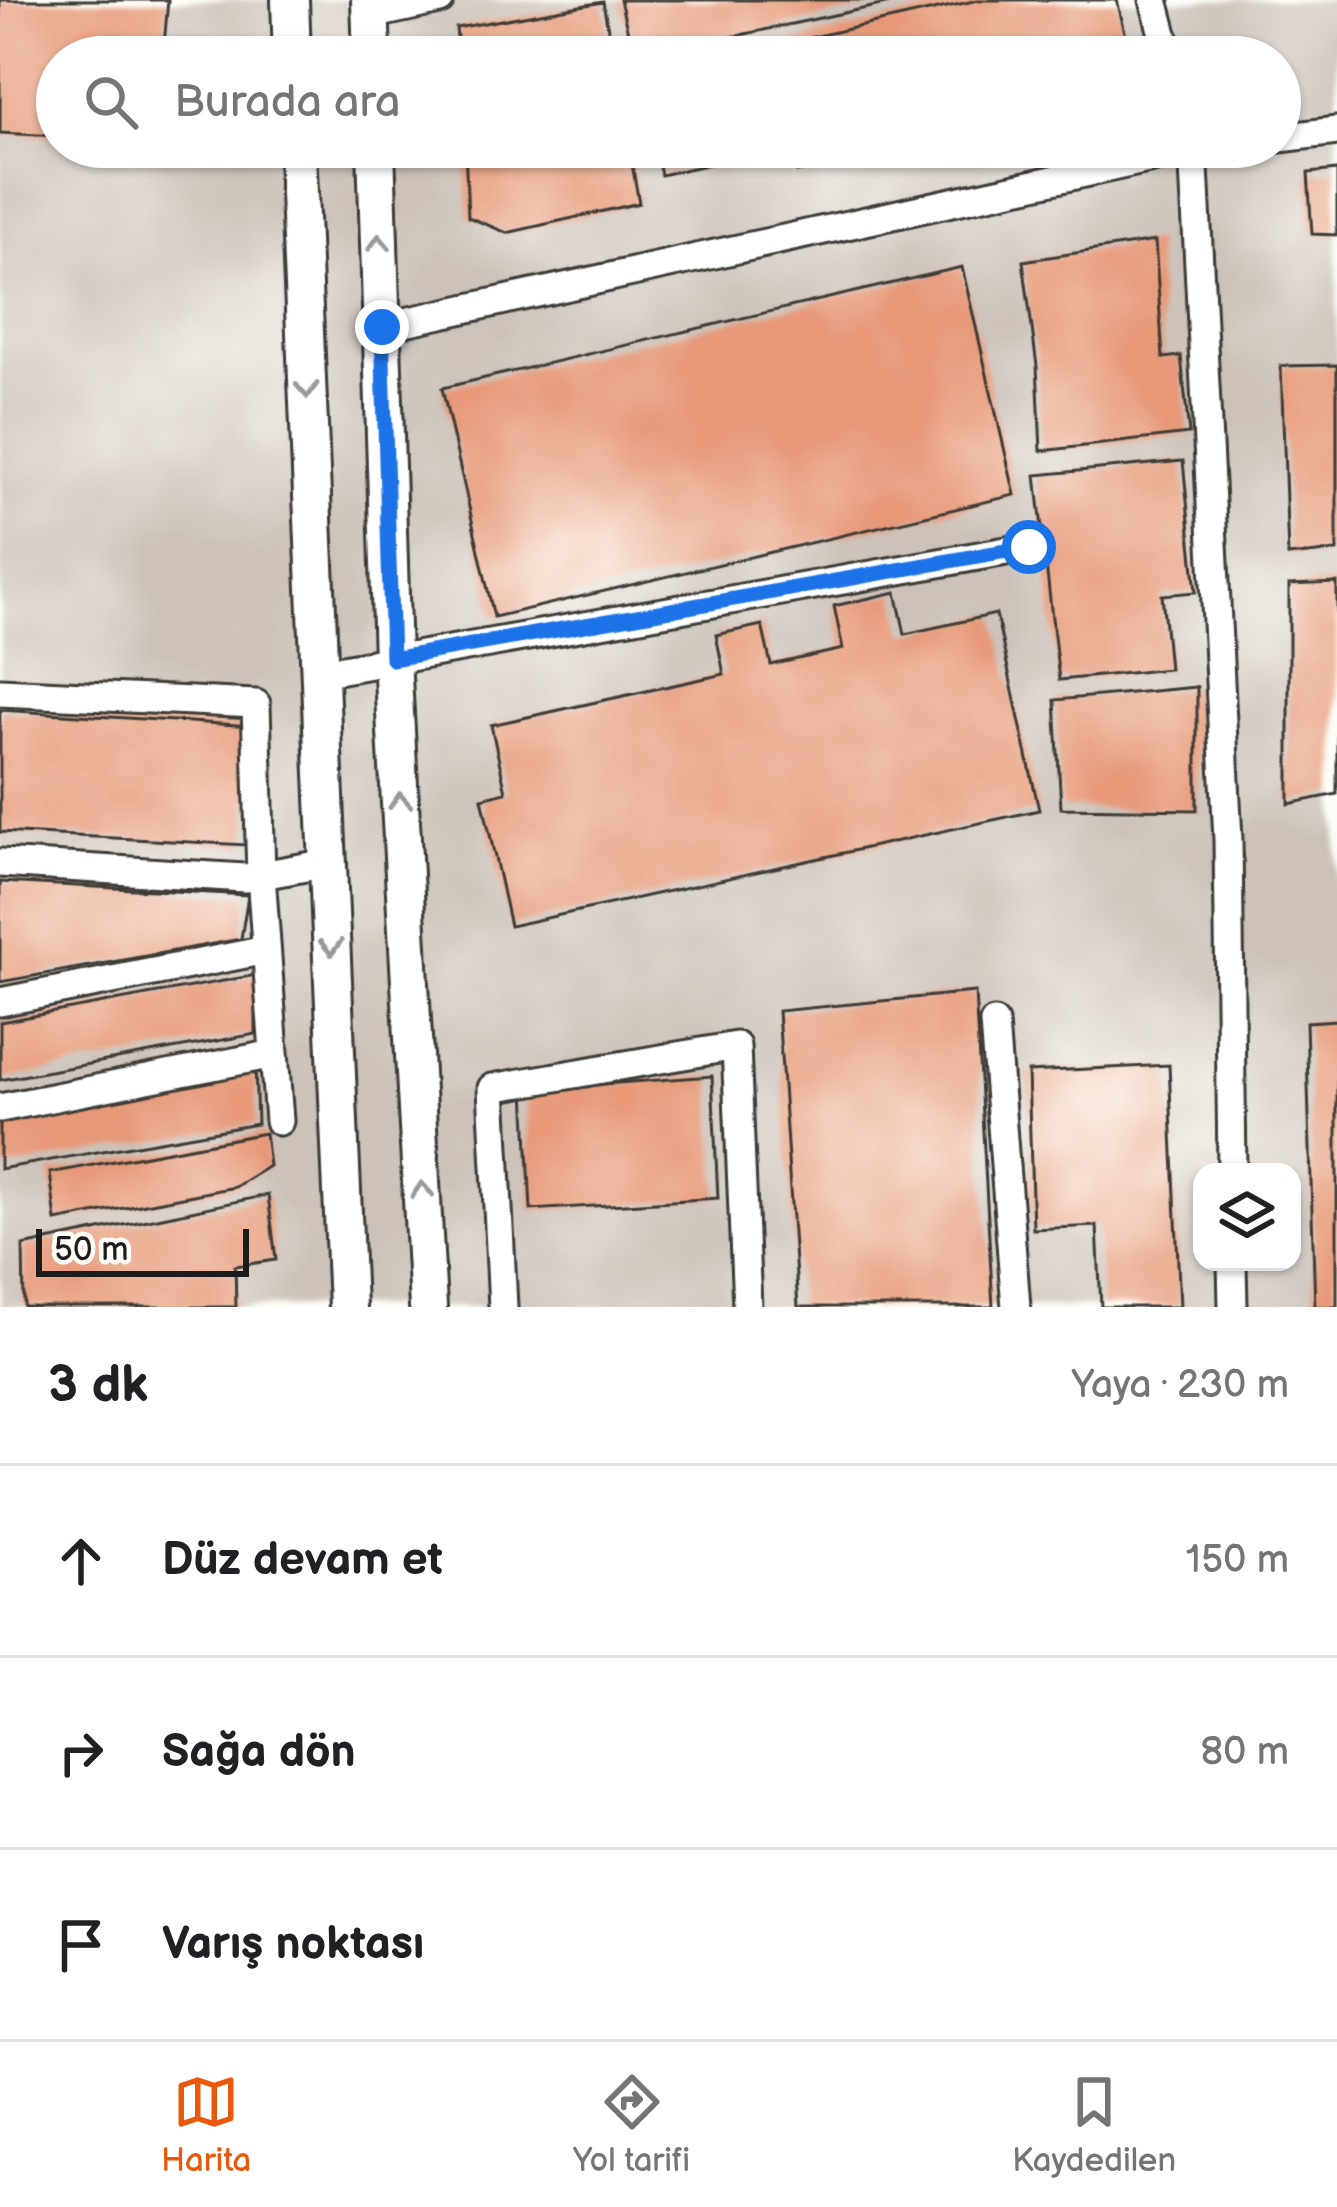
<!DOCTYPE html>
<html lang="tr">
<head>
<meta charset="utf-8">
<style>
	:root { --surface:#fff; --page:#f6f6f6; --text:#202124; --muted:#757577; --line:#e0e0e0; --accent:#ea580c }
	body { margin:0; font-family:"Balsamiq Sans",sans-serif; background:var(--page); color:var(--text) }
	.controls { position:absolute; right:36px; bottom:36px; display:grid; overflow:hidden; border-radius:24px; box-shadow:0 3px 9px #0004 }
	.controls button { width:108px; height:108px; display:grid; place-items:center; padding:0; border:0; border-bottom:3px solid var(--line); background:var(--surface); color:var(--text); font:60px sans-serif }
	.scale { position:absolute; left:36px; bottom:30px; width:213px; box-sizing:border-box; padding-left:12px; border:6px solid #1c1c1c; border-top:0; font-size:33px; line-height:42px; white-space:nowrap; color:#1c1c1c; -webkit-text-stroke:9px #fdfcf7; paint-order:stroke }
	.stop { position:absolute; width:36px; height:36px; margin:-27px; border:9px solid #1a73e8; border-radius:50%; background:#fff }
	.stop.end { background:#1a73e8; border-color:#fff; box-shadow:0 3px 12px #0008 }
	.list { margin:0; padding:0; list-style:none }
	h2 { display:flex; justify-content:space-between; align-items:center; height:156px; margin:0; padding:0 48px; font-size:51px }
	h2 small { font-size:39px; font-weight:400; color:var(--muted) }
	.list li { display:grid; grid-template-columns:78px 1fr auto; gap:36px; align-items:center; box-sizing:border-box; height:192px; padding:0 48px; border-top:3px solid var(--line) }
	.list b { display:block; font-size:45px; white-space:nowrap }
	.list em { font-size:39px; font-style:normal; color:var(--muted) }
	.icon { flex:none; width:66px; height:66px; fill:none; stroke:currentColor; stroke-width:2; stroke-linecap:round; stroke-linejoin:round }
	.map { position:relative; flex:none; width:1337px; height:1307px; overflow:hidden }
	.search { position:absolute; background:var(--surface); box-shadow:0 3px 9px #0004; left:36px; right:36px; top:36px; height:132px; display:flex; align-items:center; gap:30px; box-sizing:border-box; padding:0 42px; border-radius:66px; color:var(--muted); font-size:45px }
	.sheet { height:732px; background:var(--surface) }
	nav { display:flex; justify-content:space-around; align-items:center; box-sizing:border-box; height:168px; border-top:3px solid var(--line); background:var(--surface); font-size:33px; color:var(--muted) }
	nav a { display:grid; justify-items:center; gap:6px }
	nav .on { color:var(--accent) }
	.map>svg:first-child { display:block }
</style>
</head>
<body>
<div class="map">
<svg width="1337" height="1307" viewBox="0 0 1337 1307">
	<rect width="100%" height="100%" fill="#fdfcf7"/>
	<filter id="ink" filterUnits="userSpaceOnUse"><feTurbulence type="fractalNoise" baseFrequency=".00833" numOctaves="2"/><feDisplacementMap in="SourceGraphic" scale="24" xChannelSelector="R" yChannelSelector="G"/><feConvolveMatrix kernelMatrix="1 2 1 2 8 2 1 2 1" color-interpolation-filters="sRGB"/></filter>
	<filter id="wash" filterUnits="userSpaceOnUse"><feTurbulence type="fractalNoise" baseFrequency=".004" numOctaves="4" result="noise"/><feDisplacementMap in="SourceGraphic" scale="48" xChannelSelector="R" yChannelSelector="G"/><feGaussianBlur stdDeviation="2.7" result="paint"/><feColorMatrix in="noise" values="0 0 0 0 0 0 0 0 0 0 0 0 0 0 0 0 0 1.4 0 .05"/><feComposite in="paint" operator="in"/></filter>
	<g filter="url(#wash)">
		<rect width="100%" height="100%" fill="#f6e2ca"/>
		<path fill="#ccc2b9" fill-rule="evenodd" d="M0 0H1337V1307H0ZM57 57H1280V147H57ZM1202 1172H1292V1262H1202Z"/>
		<g id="blocks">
			<path fill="#e79978" d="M0 0H168L163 57H57V136L0 133Z
				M620 0H895V2L731 37 736 57H634Z
				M978 0H1117L1131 57H762L759 49Z
				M603 2 613 57H459L456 28Z
				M465 147H629L639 203 507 233 468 217Z
				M655 147H758L759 153 661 175Z
				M789 147H912V149L797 172Z
				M1337 170V235L1312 234 1308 173Z
				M1155 241 1163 358 1181 356 1189 434 1041 451 1037 366 1023 261Z
				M962 267 1015 495 494 617 442 388Z
				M1337 365V551L1288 556 1281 366Z
				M1183 461 1196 592 1162 595 1169 669 1059 680 1036 475Z
				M1337 583V794L1289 804V585Z
				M896 592 905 634 996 614 1039 810 510 926 482 798 506 792 491 725 724 674 716 635 762 625 771 665 843 649 834 606Z
				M1197 687V810L1061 808 1055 700Z
				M0 710 252 726 247 845 0 832Z
				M0 882 248 895 241 939 0 982Z
				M256 975V1034L0 1080V1022Z
				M975 992 993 1307H798L778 1011Z
				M1337 1020V1307H1315L1306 1022Z
				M1169 1065 1180 1307H1101L1097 1226 1033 1229 1028 1072Z
				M255 1066 257 1124 0 1169V1111Z
				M712 1076 718 1198 531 1210 525 1090Z
				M265 1133 269 1166 235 1187 56 1221 50 1173Z
				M268 1195 276 1260 235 1266 236 1307H24L23 1246Z"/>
		</g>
	</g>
	<g filter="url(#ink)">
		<use href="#blocks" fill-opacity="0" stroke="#3d3a36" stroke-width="3"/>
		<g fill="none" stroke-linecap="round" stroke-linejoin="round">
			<defs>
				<path id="minor" d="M1154 0 1169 57
					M371 15 440 0
					M1280 138 1337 131
					M1193 147 1228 840 1232 1172
					M382 327 1203 147
					M320 673 1029 547
					M0 692 256 704 261 875 279 1121
					M0 863 245 878 328 863
					M0 1002 266 950
					M994 1023 1016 1307
					M0 1108 274 1054
					M1232 1262 1233 1307
					M503 1307 492 1088 736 1046 747 1307"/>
				<path id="major" d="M290 0 292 57
					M370 0 372 57
					M297 147 347 1307
					M376 147 392 659 428 1307"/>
			</defs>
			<use href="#minor" stroke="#3d3a36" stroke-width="33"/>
			<use href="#major" stroke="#3d3a36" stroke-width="42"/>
			<use href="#minor" stroke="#fff" stroke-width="27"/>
			<use href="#major" stroke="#fff" stroke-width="36"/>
		</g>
		<defs><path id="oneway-chevron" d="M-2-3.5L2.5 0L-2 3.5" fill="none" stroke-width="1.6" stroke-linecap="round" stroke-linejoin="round" transform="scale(3)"/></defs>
		<g stroke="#999">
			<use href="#oneway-chevron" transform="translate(379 243) rotate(-92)"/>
			<use href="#oneway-chevron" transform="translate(307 390) rotate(87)"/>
			<use href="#oneway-chevron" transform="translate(400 801) rotate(-93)"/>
			<use href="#oneway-chevron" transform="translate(331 947) rotate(88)"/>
			<use href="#oneway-chevron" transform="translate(422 1190) rotate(-93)"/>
		</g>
	</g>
	<g fill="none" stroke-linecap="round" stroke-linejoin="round" filter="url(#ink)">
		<path stroke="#1a73e8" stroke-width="15" d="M382 327 392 659 1029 547"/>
	</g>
</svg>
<div class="controls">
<button><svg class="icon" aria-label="layers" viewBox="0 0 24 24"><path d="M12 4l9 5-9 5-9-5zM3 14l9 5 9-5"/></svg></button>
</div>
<div class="scale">50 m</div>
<div class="stop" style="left:1029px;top:547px"></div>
<div class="stop end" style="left:382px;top:327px"></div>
<div class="search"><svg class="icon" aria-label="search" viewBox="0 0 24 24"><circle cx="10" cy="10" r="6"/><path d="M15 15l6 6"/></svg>Burada ara</div>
</div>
<section class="sheet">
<h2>3 dk<small>Yaya · 230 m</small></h2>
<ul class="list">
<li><svg class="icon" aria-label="ahead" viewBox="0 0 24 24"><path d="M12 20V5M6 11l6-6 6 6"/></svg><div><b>Düz devam et</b></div><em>150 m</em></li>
<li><svg class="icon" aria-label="right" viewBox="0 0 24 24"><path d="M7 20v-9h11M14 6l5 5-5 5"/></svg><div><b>Sağa dön</b></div><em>80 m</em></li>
<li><svg class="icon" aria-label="arrive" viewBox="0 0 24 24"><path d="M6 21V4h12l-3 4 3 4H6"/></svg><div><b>Varış noktası</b></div></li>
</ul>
</section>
<nav>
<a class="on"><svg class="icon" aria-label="map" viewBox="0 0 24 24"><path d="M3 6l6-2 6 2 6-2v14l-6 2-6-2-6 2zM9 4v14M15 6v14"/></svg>Harita</a>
<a><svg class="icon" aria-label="directions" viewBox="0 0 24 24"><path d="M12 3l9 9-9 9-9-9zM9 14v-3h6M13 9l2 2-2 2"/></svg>Yol tarifi</a>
<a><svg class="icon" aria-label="saved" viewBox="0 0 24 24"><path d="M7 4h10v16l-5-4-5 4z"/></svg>Kaydedilen</a>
</nav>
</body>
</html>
